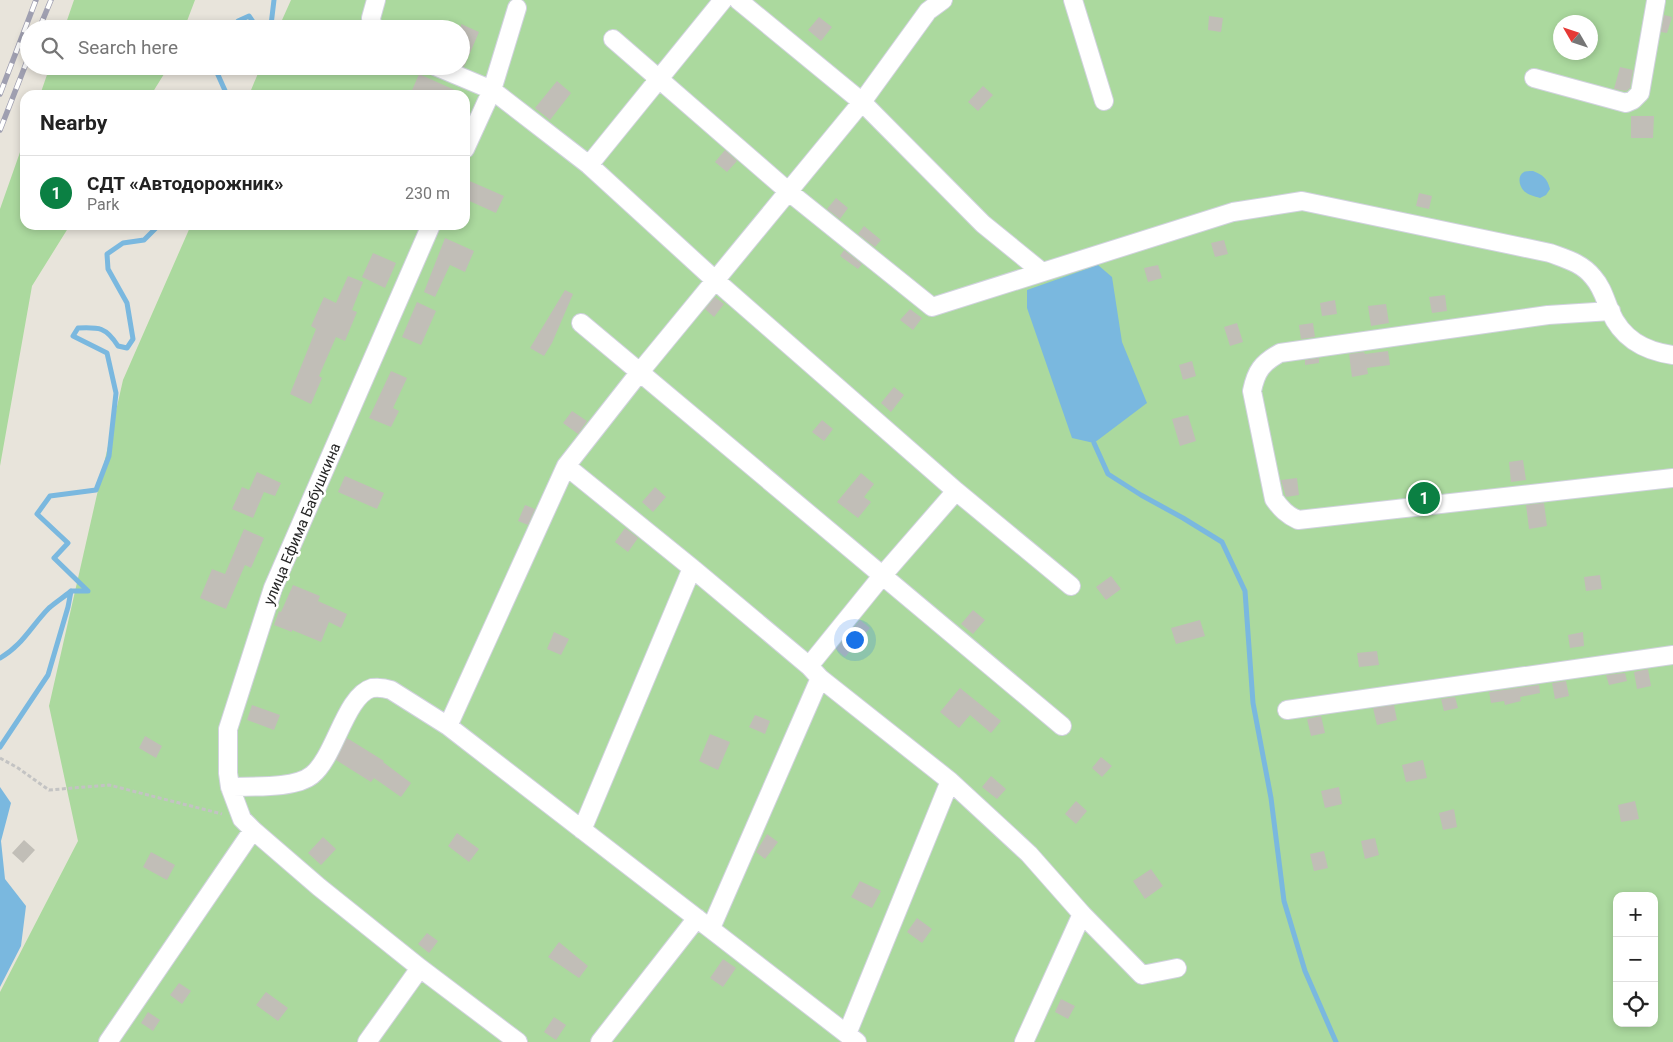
<!DOCTYPE html>
<html lang="en">
<head>
<meta charset="utf-8">
<style>
	:root { --surface:#fff; --page:#f6f6f6; --text:#222; --muted:#767676; --line:#e0e0e0; --accent:#0b8043 }
	body { margin:0; font-family:Roboto,sans-serif; background:var(--page); color:var(--text) }
	.controls { position:absolute; right:15px; bottom:15px; display:grid; overflow:hidden; border-radius:10px; box-shadow:0 2px 8px #0003 }
	.controls button { width:45px; height:45px; display:grid; place-items:center; padding:0; border:0; border-bottom:1px solid var(--line); background:var(--surface); color:var(--text); font:25px sans-serif }
	.compass { position:absolute; left:1553px; top:15px; width:45px; height:45px; border-radius:50%; background:var(--surface); box-shadow:0 2px 8px #0003; rotate:309deg }
	.you { position:absolute; left:854px; top:639px; width:18px; height:18px; margin:-12px; border:4px solid #fff; border-radius:50%; background:#1a73e8; box-shadow:0 0 0 8px #1a73e833 }
	.badge { display:grid; place-items:center; width:32px; height:32px; border-radius:50%; background:var(--accent); color:#fff; font-size:16px; font-weight:700 }
	.pin { position:absolute; translate:-50% -50%; border:2px solid #fff; box-shadow:0 1px 5px #0006 }
	.list { margin:0; padding:0; list-style:none }
	h2 { display:flex; justify-content:space-between; align-items:center; height:65px; margin:0; padding:0 20px; font-size:21px }
	h2 small { font-size:16px; font-weight:400; color:var(--muted) }
	.list li { display:grid; grid-template-columns:32px 1fr auto; gap:15px; align-items:center; box-sizing:border-box; height:75px; padding:0 20px; border-top:1px solid var(--line) }
	.list b { display:block; font-size:19px; white-space:nowrap }
	.list p { margin:0; font-size:16px; white-space:nowrap; color:var(--muted) }
	.list em { font-size:16px; font-style:normal; color:var(--muted) }
	.icon { flex:none; width:28px; height:28px; fill:none; stroke:currentColor; stroke-width:2; stroke-linecap:round; stroke-linejoin:round }
	.map { position:relative; flex:none; width:1673px; height:1042px; overflow:hidden }
	.search { position:absolute; background:var(--surface); box-shadow:0 2px 8px #0003; left:20px; top:20px; width:450px; height:55px; display:flex; align-items:center; gap:12px; box-sizing:border-box; padding:0 18px; border-radius:28px; color:var(--muted); font-size:19px }
	.panel { position:absolute; background:var(--surface); box-shadow:0 2px 8px #0003; left:20px; top:90px; width:450px; height:140px; border-radius:15px }
	.map>svg:first-child { display:block }
</style>
</head>
<body>
<div class="map">
<svg width="1673" height="1042" viewBox="0 0 1673 1042">
	<rect width="100%" height="100%" fill="#e8e4db"/>
	<path fill="#abd99e" fill-rule="evenodd" d="M74 0H195L184 29H64Z
		M291 0H1673V1042H0V992L78 841 49 706 123 380 191 225H465V95H249L261 66H461V29H278ZM1560 22H1590V52H1560ZM1617 896H1654V1023H1617Z
		M50 66H169L151 95H40Z
		M25 138V225H70L32 286 0 466V209Z"/>
	<path fill="#7ab8df" d="M1533 171C1543 175 1547 178 1550 189L1546 195 1540 198C1534 196 1528 195 1524 191 1519 186 1517 176 1524 172 1525 171 1531 171 1533 171Z
		M1098 265 1112 277 1122 342 1147 403 1094 443 1072 438 1027 308V290Z
		M0 787 11 803 1 841 5 879 26 906 21 946 0 987Z"/>
	<g fill="none" stroke-linecap="round" stroke-linejoin="round">
		<path stroke="#7ab8df" stroke-width="5" d="M237 29 238 21 249 16 258 29
			M268 29 271 25 274 0
			M214 66 227 95
			M1094 443 1108 474 1141 495 1183 518 1222 542 1245 591 1253 703 1271 798 1284 901 1305 971 1336 1042
			M0 658C22 646 32 625 49 608 56 602 64 597 71 591
			M0 747 48 675 68 607 71 591H88L54 558 68 543 37 514 50 496 96 490 109 456 116 393 107 353 73 336 78 328C99 327 106 327 118 346L127 348 133 339 127 303 108 269 107 254 123 243 144 240 159 225"/>
	</g>
	<path fill="#c1beb7" d="M1664 15 1672 17 1667 33 1661 32Z
		M1209 16 1223 18 1221 32 1208 30Z
		M819 17 832 27 821 41 808 30Z
		M461 24 479 32 464 67 461 66Z
		M1620 67 1633 70 1630 88 1626 91 1614 89Z
		M419 74 466 95H410Z
		M557 81 571 93 550 120 535 108Z
		M983 86 993 95 978 111 968 102Z
		M1631 116H1654L1653 138H1631Z
		M725 150 737 161 727 172 715 162Z
		M465 179 504 196 496 213 465 199Z
		M1419 193 1432 196 1429 209 1416 206Z
		M836 198 848 208 840 219 827 209Z
		M864 226 881 240 875 247 858 234Z
		M445 238 474 251 465 272 450 265 435 297 424 292Z
		M1224 240 1228 254 1215 257 1211 243Z
		M844 250 862 264 858 269 840 256Z
		M373 253 396 263 385 288 362 277Z
		M1158 265 1162 278 1148 282 1144 268Z
		M348 276 363 282 352 310 357 312 345 341 336 337 319 376 322 378 311 404 290 394 316 329 311 326 324 297 336 303Z
		M565 290 573 294 552 343 544 356 530 348Z
		M1445 295 1447 311 1432 313 1429 297Z
		M715 297 724 304 714 317 705 309Z
		M1335 300 1337 314 1322 316 1320 303Z
		M417 302 436 311 421 345 402 337Z
		M1386 304 1389 323 1371 326 1368 306Z
		M910 309 922 318 913 330 900 320Z
		M1237 323 1243 342 1230 346 1224 327Z
		M1313 323 1315 337 1301 339 1299 325Z
		M1388 351 1390 365 1367 368 1368 374 1352 377 1349 354 1364 352 1365 354Z
		M1319 358V363L1305 365V360Z
		M1192 361 1196 376 1183 380 1179 365Z
		M391 371 407 378 393 408 399 411 391 427 369 418Z
		M894 387 904 395 891 412 881 403Z
		M572 411 587 421 578 434 563 423Z
		M1188 415 1196 441 1180 446 1172 419Z
		M822 420 833 429 824 441 812 432Z
		M1523 460 1526 480 1511 482 1509 462Z
		M257 472 281 483 275 496 264 492 253 518 232 509 242 487 249 490Z
		M861 473 874 484 864 497 871 502 858 518 837 502Z
		M345 476 384 493 377 509 338 492Z
		M1297 478 1299 495 1286 497 1281 480Z
		M655 487 666 497 653 512 642 502Z
		M1544 503 1547 526 1529 529 1526 505Z
		M525 505 535 509 528 525 518 521Z
		M625 528 638 538 628 552 615 542Z
		M244 529 264 538 251 568 245 565 226 609 200 598 212 569 225 574Z
		M1600 575 1602 589 1586 591 1584 577Z
		M1111 576 1121 589 1106 600 1096 587Z
		M293 585 320 596 318 601 347 614 341 628 329 622 321 642 292 630V632L274 625 279 611 281 612Z
		M973 610 985 620 973 634 961 624Z
		M860 620 870 628 845 657 836 649Z
		M1200 620 1205 636 1176 644 1171 628Z
		M554 632 569 639 561 655 547 649Z
		M1583 632 1584 646 1570 648 1568 635Z
		M1377 651 1379 665 1359 667 1357 653Z
		M1648 669 1651 686 1637 689 1634 672Z
		M1625 673 1627 681 1609 685 1606 675Z
		M1566 681 1569 696 1555 699 1552 683Z
		M1539 685 1540 693 1520 697 1521 701 1505 705 1504 701 1491 703 1489 692Z
		M960 688 1001 721 991 733 970 715 959 728 940 712Z
		M1455 697 1458 708 1444 711 1441 699Z
		M252 705 280 715 274 730 247 720Z
		M1394 705 1397 720 1377 725 1373 708Z
		M755 715 770 721 765 734 749 727Z
		M1321 716 1325 733 1311 736 1307 719Z
		M710 734 730 742 718 770 699 761Z
		M145 736 162 746 156 758 139 748Z
		M347 738 384 761 383 762 411 783 401 797 374 778 371 782 336 760Z
		M1101 757 1112 766 1102 777 1092 768Z
		M1423 760 1427 778 1406 782 1402 765Z
		M991 776 1006 789 997 799 982 787Z
		M1339 787 1342 804 1325 808 1321 791Z
		M1076 801 1087 811 1076 824 1065 814Z
		M1635 801 1639 819 1621 822 1618 805Z
		M1454 809 1457 827 1443 830 1439 813Z
		M457 833 479 849 469 862 448 846Z
		M767 834 778 842 765 859 756 852Z
		M323 837 336 849 321 865 308 853Z
		M1375 838 1379 855 1365 859 1361 841Z
		M24 840 35 850 23 863 12 853Z
		M1324 851 1328 868 1314 871 1310 854Z
		M151 852 175 865 167 880 143 867Z
		M1151 869 1163 886 1145 899 1133 881Z
		M860 881 881 891 872 908 851 897Z
		M917 918 932 929 922 943 907 932Z
		M427 933 438 941 429 953 418 944Z
		M559 942 588 966 579 978 548 957Z
		M723 959 736 968 723 987 710 978Z
		M179 983 191 991 182 1004 170 995Z
		M266 992 288 1008 278 1021 256 1005Z
		M1061 999 1075 1006 1068 1019 1055 1012Z
		M148 1012 160 1020 153 1031 141 1023Z
		M554 1017 566 1025 556 1040 544 1032Z"/>
	<g fill="none" stroke-linecap="round" stroke-linejoin="round">
		<defs>
			<path id="minor" d="M943 0 928 11 862 102 983 224 1042 272
				M1073 0 1104 101
				M373 29 371 18 376 0
				M613 39 789 192 932 307 1233 212 1302 201 1550 253C1566 259 1582 263 1593 277 1602 287 1605 299 1610 311 1622 339 1644 351 1673 355
				M435 66 492 90 589 165 716 281 956 491 1071 586
				M1534 78 1626 103 1633 100 1640 93 1656 1
				M465 149 492 90 517 8
				M589 165 723 0
				M431 225 273 588 228 729V773L230 787 242 819 253 830 319 887 420 968 518 1042
				M1611 311 1548 315 1280 353C1262 363 1256 371 1252 391L1274 499C1281 509 1287 515 1298 520L1673 478
				M581 323 1062 726
				M566 466 692 568 809 666 820 678 950 781 1029 854 1082 914 1142 975 1177 968
				M809 666 882 576 956 491
				M1287 710 1673 655
				M448 726 566 466 639 373 862 102 738 0
				M230 787C252 786 295 789 312 775 335 757 345 696 372 688 379 687 385 688 391 690L448 726 857 1042
				M582 830 692 568
				M711 928 820 678
				M847 1034 950 781
				M108 1042 253 830
				M367 1042 420 968
				M600 1042 697 918
				M1024 1042 1082 914"/>
		</defs>
		<use href="#minor" stroke="#d1d2df" stroke-width="20"/>
		<path stroke="#c3c3c3" stroke-width="3" stroke-dasharray="4 2.5" stroke-linecap="butt" d="M0 758 18 768 49 790 109 785 222 814"/>
		<use href="#minor" stroke="#fff" stroke-width="18"/>
		<defs>
			<path id="rail" d="M39 29 51 0
				M0 94 36 0
				M0 130 29 56"/>
		</defs>
		<use href="#rail" stroke="#9f9fb0" stroke-width="5.5"/>
		<use href="#rail" stroke="#fff" stroke-width="4" stroke-dasharray="11" stroke-linecap="butt"/>
	</g>
	<g text-anchor="middle" stroke-width="5" stroke-linejoin="round" paint-order="stroke">
		<g font-size="15" fill="#282828" stroke="#fff">
			<text transform="translate(302 524) rotate(-67)" y="5">улица Ефима Бабушкина</text>
		</g>
	</g>
</svg>
<div class="controls">
<button>+</button>
<button>−</button>
<button><svg class="icon" aria-label="locate" viewBox="0 0 24 24"><circle cx="12" cy="12" r="6"/><path d="M12 2v4M12 18v4M2 12h4M18 12h4"/></svg></button>
</div>
<svg class="compass" viewBox="-18 -18 36 36"><path d="M0-13l5 13h-10z" fill="#e53935"/><path d="M0 13l5-13h-10z" fill="#767676"/></svg>
<div class="you"></div>
<div class="pin badge" style="left:1424px;top:498px">1</div>
<div class="search"><svg class="icon" aria-label="search" viewBox="0 0 24 24"><circle cx="10" cy="10" r="6"/><path d="M15 15l6 6"/></svg>Search here</div>
<section class="panel">
<h2>Nearby<small></small></h2>
<ul class="list">
<li><span class="badge">1</span><div><b>СДТ «Автодорожник»</b><p>Park</p></div><em>230 m</em></li>
</ul>
</section>
</div>
</body>
</html>
